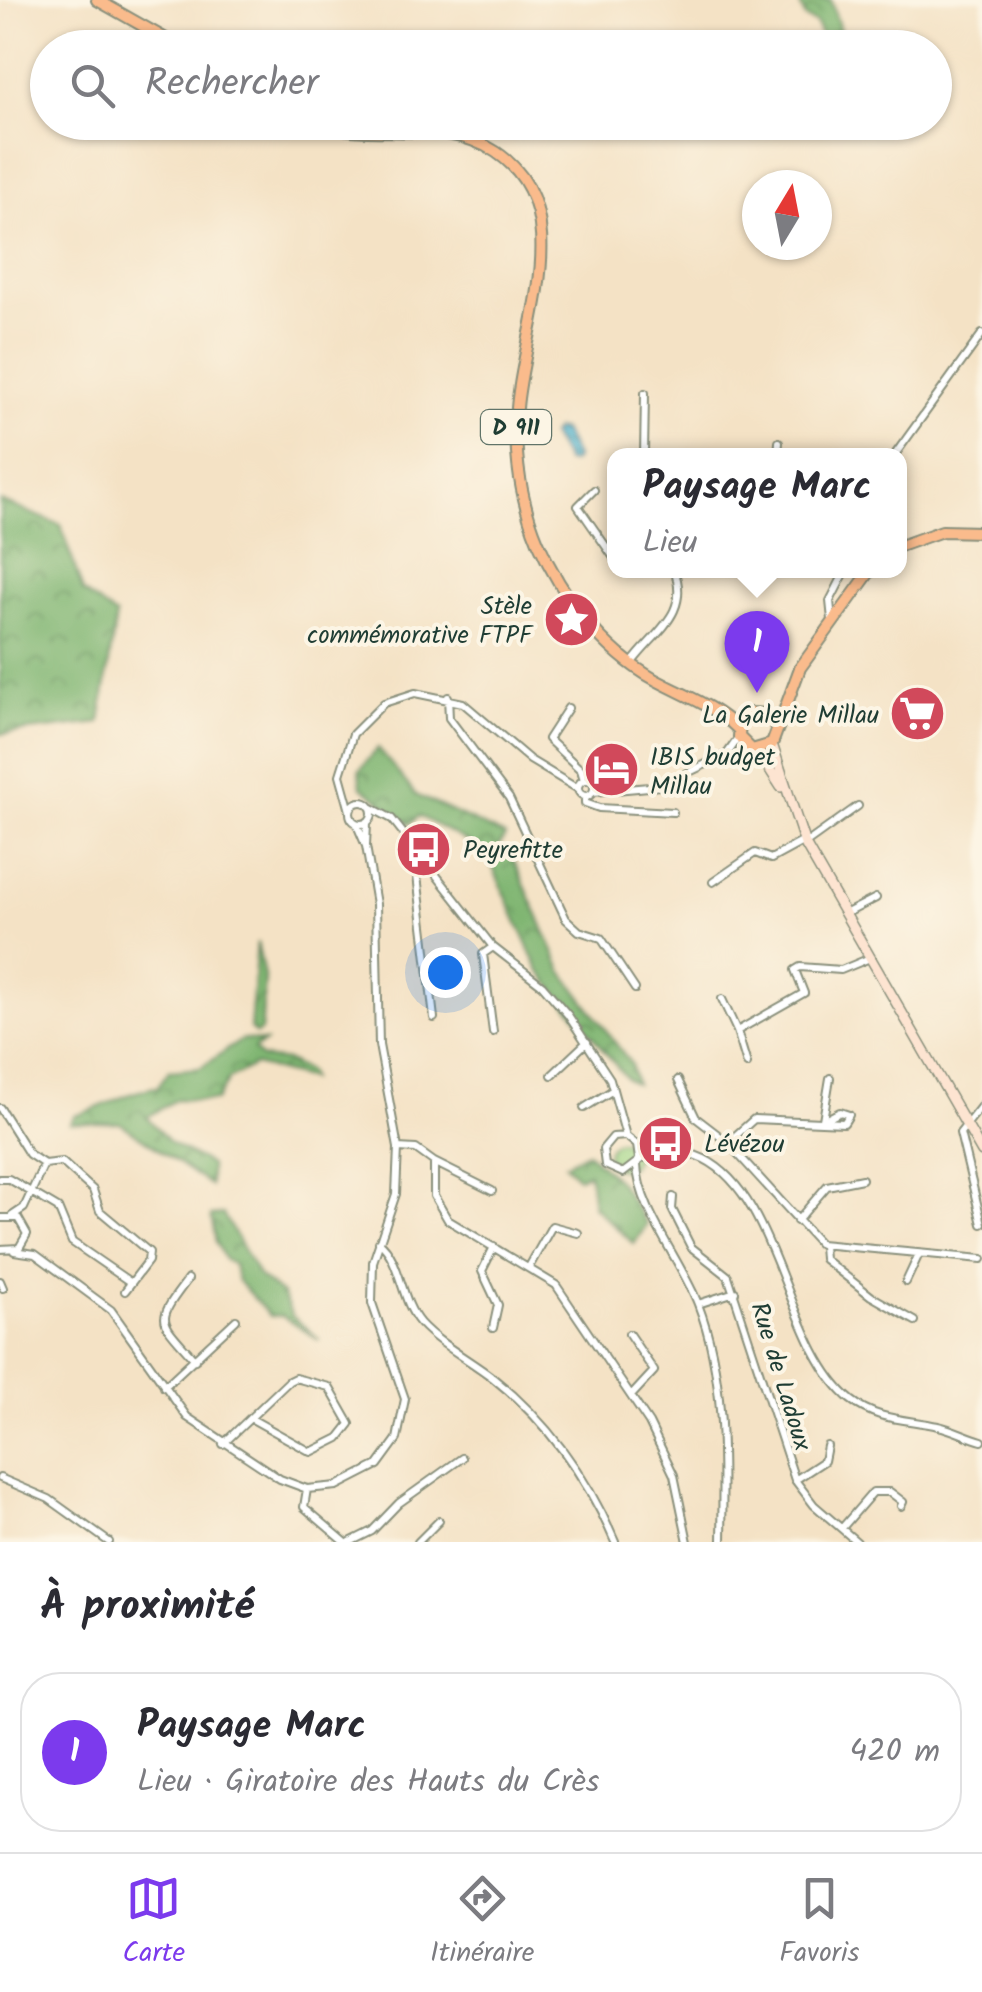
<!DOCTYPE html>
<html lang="fr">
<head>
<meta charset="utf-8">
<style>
	:root { --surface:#fff; --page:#f7f7f7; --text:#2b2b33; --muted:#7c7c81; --line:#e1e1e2; --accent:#7c3aed }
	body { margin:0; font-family:Kalam,sans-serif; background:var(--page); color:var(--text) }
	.compass { position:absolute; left:742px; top:170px; width:90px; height:90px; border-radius:50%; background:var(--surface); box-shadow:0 2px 8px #0004; rotate:10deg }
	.you { position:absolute; left:445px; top:972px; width:35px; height:35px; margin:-25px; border:8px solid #fff; border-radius:50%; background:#1a73e8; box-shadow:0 0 0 15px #1a73e833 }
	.badge { display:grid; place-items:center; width:65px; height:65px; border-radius:50%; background:var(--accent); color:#fff; font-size:32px; font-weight:700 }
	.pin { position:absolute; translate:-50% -82px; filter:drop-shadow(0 2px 5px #0008) }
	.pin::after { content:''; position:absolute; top:52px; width:35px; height:30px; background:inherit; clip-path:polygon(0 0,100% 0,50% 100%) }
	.popup { position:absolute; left:607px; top:448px; width:300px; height:130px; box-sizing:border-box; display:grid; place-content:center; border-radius:20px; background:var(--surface); filter:drop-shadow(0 2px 8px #0005); font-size:32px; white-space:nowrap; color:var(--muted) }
	.popup b { font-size:38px; color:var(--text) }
	.popup::after { content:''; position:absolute; left:50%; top:100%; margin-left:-20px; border:20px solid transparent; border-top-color:var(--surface) }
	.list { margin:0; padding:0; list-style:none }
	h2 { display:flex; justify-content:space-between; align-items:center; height:130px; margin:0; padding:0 40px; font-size:42px }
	h2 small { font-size:32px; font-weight:400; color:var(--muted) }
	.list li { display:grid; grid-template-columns:65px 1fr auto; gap:30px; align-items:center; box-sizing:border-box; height:160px; margin:0 20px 20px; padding:0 20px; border:2px solid var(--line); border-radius:40px }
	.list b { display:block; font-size:38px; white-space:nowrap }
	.list p { margin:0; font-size:32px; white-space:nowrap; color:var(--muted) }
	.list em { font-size:32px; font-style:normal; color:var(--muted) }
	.icon { flex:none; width:55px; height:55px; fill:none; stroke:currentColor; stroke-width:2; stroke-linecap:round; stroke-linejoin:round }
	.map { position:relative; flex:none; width:982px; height:1542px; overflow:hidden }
	.search { position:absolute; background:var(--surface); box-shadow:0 2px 8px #0004; left:30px; right:30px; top:30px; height:110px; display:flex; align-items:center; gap:25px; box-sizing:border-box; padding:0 35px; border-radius:55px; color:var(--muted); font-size:38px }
	.sheet { height:310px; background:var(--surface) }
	nav { display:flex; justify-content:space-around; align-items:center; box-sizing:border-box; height:140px; border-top:2px solid var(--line); background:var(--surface); font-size:28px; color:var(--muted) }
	nav a { display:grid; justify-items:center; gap:5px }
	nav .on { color:var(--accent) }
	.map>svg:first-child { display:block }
</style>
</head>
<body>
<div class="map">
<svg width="982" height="1542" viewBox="0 0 982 1542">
	<defs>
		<pattern id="grass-tufts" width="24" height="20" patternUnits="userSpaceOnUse" patternTransform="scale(2.5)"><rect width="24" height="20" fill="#a1d585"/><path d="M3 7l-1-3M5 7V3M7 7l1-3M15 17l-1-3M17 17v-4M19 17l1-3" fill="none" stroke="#83ae6e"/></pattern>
		<pattern id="forest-crowns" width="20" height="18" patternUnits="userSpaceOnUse" patternTransform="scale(2.5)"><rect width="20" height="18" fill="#80b672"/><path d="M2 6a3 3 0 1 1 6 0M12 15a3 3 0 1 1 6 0" fill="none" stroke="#68955e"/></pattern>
		<pattern id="water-rules" width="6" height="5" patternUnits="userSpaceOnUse" patternTransform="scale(2.5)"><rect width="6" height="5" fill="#4cafcb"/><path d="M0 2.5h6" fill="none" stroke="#3f90a6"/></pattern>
	</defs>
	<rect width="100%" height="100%" fill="#fcf5e5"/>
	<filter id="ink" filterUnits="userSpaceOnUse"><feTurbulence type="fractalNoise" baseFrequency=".01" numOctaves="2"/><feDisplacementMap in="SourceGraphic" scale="20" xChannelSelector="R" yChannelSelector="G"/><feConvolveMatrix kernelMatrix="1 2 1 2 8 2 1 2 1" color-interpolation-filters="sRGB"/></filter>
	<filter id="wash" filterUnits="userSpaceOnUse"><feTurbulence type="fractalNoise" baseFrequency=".0048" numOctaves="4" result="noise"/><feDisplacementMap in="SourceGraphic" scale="40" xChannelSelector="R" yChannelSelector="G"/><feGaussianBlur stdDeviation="2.25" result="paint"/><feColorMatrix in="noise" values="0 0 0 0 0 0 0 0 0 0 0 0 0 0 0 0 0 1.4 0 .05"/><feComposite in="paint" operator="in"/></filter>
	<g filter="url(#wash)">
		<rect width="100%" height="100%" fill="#f4e2c5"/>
		<path fill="url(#grass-tufts)" stroke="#60895c" stroke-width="2.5" d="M607 1155a14 14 0 1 1 28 0a14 14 0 1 1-28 0Z"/>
		<path fill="url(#forest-crowns)" stroke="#507a53" stroke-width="2.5" d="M799 0H831L844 44 826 47 816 23 805 18Z
			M0 501 61 525 83 592 116 616 100 723 0 734Z
			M378 748 416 795 505 836 497 849 513 859 563 972 631 1064 636 1084 627 1079 539 970 486 852 419 816 410 824 361 786 359 771Z
			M257 942 265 981 261 1031 256 1034 250 1029Z
			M243 1039 265 1042 254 1049 261 1058 288 1061 308 1072 310 1079 255 1065 229 1079 216 1101 177 1099 147 1117 169 1142 210 1165V1185L120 1123H70L74 1116C99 1109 137 1088 157 1087L169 1071 200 1068Z
			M587 1152 619 1182 647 1224 634 1244 593 1206 589 1173 578 1177 565 1164Z
			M223 1214 259 1277 282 1294 292 1316 320 1340 282 1316H270L238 1281 233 1264 225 1260 216 1242 211 1216Z"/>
		<path fill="url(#water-rules)" stroke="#367680" stroke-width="2.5" d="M555 430H562L576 457 572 463 566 462 551 435Z"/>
	</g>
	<g filter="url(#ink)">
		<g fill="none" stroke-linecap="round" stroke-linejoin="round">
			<defs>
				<path id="minor" d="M644 456 645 393
					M778 456 779 442
					M894 456 982 334
					M594 490 578 506 614 558
					M832 620 830 601 846 570
					M631 664C654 632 691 614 674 570
					M448 697 449 718 509 798 566 919 579 931 601 938 635 989
					M568 708 548 739 581 770 584 780
					M723 760 749 749
					M578 788a8 8 0 1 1 16 0a8 8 0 1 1-16 0Z
					M593 792 660 786 727 754 739 737
					M585 796V803L599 808 673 812
					M350 813a11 11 0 1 1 22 0a11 11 0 1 1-22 0Z
					M370 807 392 819 493 947 542 985 568 1015 610 1079 626 1136
					M350 811 340 775 353 734 384 703 415 693 463 703 530 760 578 789
					M357 825 366 846 367 823
					M805 844 858 806
					M418 853 416 867 434 1018
					M713 882 755 853 771 859 804 841
					M845 914 876 898
					M722 999 737 1031 804 993 795 970 800 967 841 970 870 958
					M737 1031 747 1064
					M493 1032 483 954 493 947
					M552 1075 587 1042
					M678 1080 696 1118 726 1141 820 1244 982 1259
					M982 1105 960 1133 982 1224
					M0 1108 29 1154 44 1164
					M584 1108 613 1090
					M823 1120 830 1078
					M637 1145C660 1150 682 1148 704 1159 780 1197 786 1347 851 1400 878 1421 907 1419 938 1426 953 1429 967 1437 982 1441
					M398 1148 416 1149 434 1162V1196L448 1220 556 1285 649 1423 674 1475 688 1542
					M742 1153 734 1137 754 1119 844 1123 849 1115 840 1112 823 1121
					M639 1159 637 1145 626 1136 613 1137 603 1149 605 1165 623 1173 653 1150
					M434 1162 492 1191
					M637 1164C637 1207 682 1262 698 1304 726 1376 723 1466 722 1542
					M0 1179H9L58 1208 72 1242 130 1282
					M673 1197 672 1209 691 1247 728 1276 795 1480 814 1505 857 1542
					M12 1216 24 1208 44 1164 62 1162 93 1190 100 1211 149 1252 148 1261 125 1291
					M0 1218H18L27 1234 19 1248 0 1249
					M797 1221 827 1186 862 1179
					M379 1242C401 1259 400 1300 420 1323 439 1344 470 1360 493 1378 547 1421 588 1479 615 1542
					M823 1245 824 1259 871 1296 915 1321
					M14 1251 35 1254 111 1310 187 1417 280 1479 307 1489 337 1486 378 1465 397 1439 405 1399 372 1303 373 1262 396 1194 398 1148 379 1045 376 904 366 846
					M529 1267 552 1226 578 1233
					M188 1279C154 1324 159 1318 195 1360
					M0 1281 3 1288
					M906 1282 919 1254
					M698 1304 735 1292
					M493 1328 498 1305 482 1271 494 1247
					M629 1334 654 1371 631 1396
					M164 1387 236 1320
					M223 1444 289 1381 295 1378 329 1387 350 1424 339 1438 311 1452 250 1418
					M0 1478 49 1499 109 1542
					M795 1480 824 1461 827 1446
					M307 1489 304 1507 345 1542
					M842 1528 873 1492H890L903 1502 901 1506
					M350 1542 372 1531 399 1503 462 1458
					M418 1542 439 1521"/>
				<path id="secondary" d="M772 744 805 844 982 1152
					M758 751 781 787"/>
				<path id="primary" d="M97 0 182 48
					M311 122C369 143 443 116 496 152 580 208 523 328 517 408 514 453 520 499 538 542 561 595 602 650 654 679 683 695 714 705 738 729
					M900 546 942 531 982 532
					M777 727 768 714 751 713 740 722 739 737 752 750 772 744 800 668 871 570"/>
			</defs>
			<use href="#minor" stroke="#8a907c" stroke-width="10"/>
			<use href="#secondary" stroke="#8a907c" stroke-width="12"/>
			<use href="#primary" stroke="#8a907c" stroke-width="14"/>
			<use href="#minor" stroke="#fff" stroke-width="6"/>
			<use href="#secondary" stroke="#fde4d1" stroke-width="9"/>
			<use href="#primary" stroke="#fabb8c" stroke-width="10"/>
		</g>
	</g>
	<defs>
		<symbol id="sight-disc" viewBox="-11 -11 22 22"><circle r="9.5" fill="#d1495b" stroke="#fcf5e5"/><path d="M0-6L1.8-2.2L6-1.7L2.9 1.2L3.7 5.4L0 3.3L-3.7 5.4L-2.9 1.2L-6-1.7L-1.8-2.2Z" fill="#fff"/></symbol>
		<symbol id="supermarket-disc" viewBox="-11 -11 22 22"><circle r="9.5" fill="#d1495b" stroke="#fcf5e5"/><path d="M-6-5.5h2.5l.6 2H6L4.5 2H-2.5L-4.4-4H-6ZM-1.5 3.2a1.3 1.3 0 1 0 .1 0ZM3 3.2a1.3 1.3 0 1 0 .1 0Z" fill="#fff"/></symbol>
		<symbol id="hotel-disc" viewBox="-11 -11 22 22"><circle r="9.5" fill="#d1495b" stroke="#fcf5e5"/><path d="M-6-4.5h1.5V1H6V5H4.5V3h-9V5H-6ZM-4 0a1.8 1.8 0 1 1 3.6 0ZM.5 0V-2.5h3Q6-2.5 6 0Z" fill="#fff"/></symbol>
		<symbol id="bus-disc" viewBox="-11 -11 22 22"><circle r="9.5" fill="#d1495b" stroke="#fcf5e5"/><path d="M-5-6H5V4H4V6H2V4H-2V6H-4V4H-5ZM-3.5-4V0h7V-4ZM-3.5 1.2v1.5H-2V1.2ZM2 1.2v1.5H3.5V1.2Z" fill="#fff"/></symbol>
	</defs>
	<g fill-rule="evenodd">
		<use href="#sight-disc" x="540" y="588" width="63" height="63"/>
		<use href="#supermarket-disc" x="886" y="682" width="63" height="63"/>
		<use href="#hotel-disc" x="580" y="738" width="63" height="63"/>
		<use href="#bus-disc" x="392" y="818" width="63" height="63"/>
		<use href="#bus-disc" x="634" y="1112" width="63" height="63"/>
	</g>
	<g text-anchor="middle" stroke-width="8" stroke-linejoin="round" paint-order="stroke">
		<rect fill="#fcf5e5" stroke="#617469" stroke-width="2.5" x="481" y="410" width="70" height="34" rx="8"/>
		<g font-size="22" font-weight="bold" fill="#1f3d34">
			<text x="516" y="435">D 911</text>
		</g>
		<g font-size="25" fill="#1f3d34" stroke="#fcf5e5" text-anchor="start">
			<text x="532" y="614" text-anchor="end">Stèle<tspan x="532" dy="29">commémorative FTPF</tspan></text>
			<text x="879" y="723" text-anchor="end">La Galerie Millau</text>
			<text x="650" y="765">IBIS budget<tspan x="650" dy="29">Millau</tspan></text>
			<text x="463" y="858">Peyrefitte</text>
			<text x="704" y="1152">Lévézou</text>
		</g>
		<g font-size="25" fill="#1f3d34" stroke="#fcf5e5">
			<text transform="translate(782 1376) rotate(73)" y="9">Rue de Ladoux</text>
		</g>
	</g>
</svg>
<svg class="compass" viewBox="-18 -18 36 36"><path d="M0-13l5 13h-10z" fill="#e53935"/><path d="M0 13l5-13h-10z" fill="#7c7c81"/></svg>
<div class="you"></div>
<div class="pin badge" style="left:757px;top:693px">1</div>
<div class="popup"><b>Paysage Marc</b>Lieu</div>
<div class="search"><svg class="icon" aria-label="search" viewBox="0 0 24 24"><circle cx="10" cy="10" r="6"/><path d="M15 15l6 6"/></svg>Rechercher</div>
</div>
<section class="sheet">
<h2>À proximité<small></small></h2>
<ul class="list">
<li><span class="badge">1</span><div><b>Paysage Marc</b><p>Lieu · Giratoire des Hauts du Crès</p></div><em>420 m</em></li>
</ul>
</section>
<nav>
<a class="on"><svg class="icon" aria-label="map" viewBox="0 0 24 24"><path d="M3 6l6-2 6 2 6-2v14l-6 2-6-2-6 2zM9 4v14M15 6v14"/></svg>Carte</a>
<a><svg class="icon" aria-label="directions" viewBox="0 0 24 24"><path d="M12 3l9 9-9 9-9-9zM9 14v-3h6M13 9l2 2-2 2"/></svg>Itinéraire</a>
<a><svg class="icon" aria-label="saved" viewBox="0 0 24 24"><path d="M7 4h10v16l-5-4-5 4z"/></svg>Favoris</a>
</nav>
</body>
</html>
